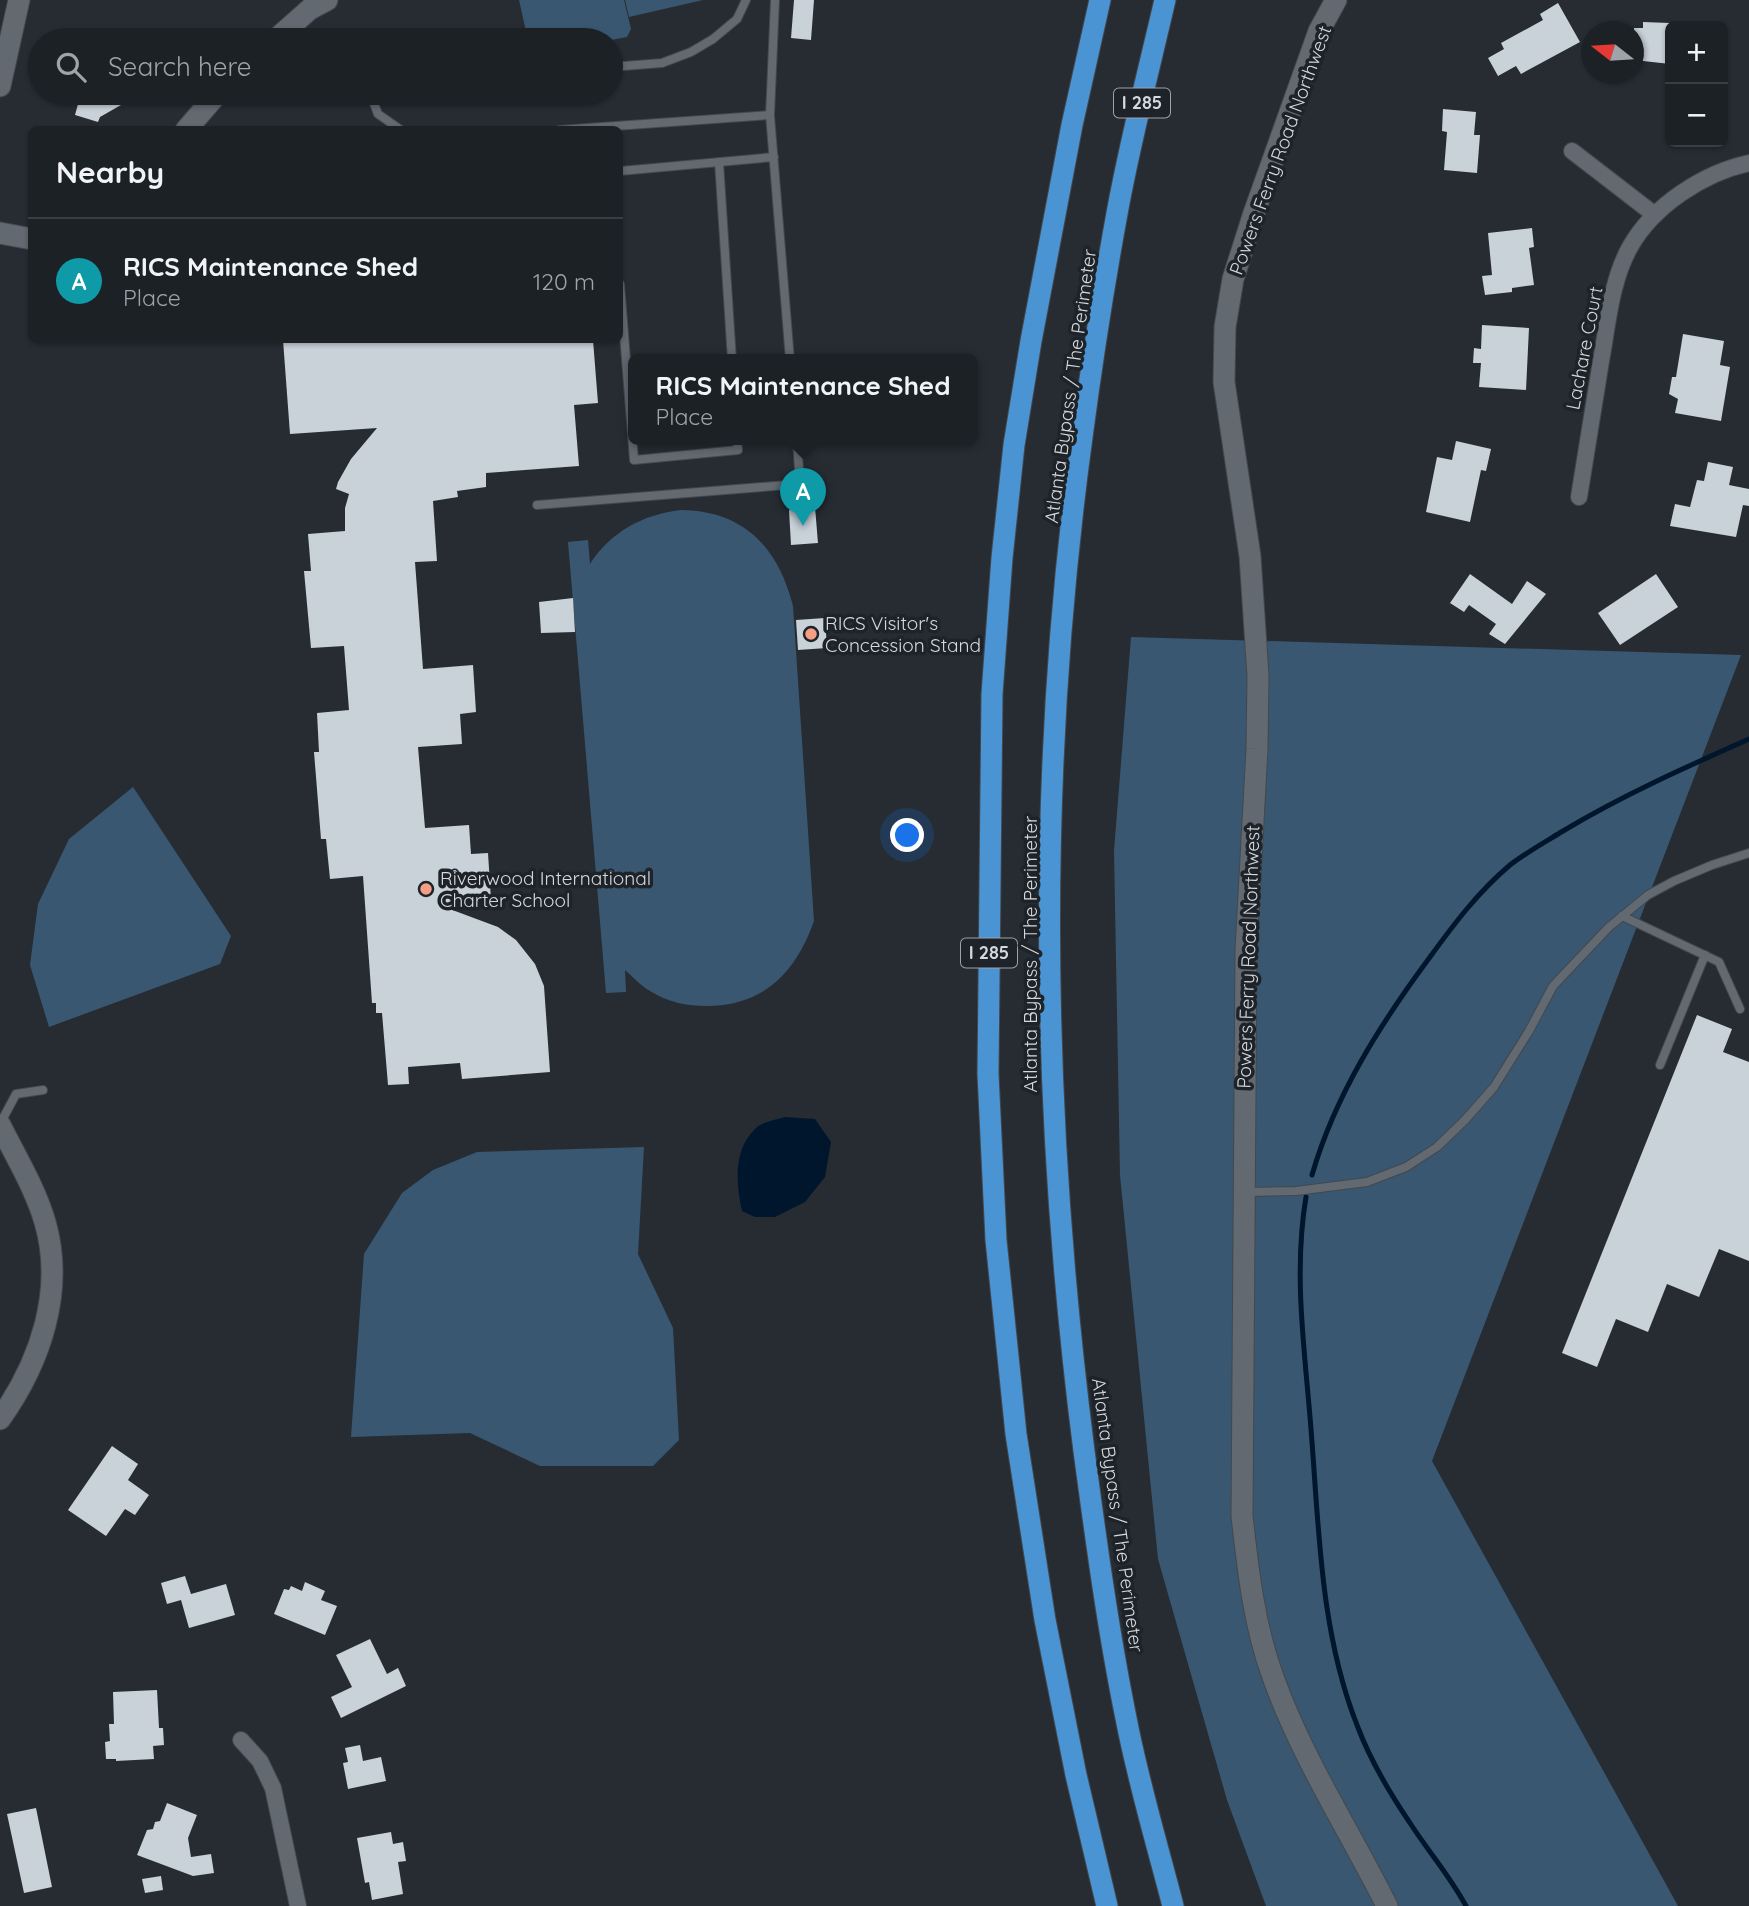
<!DOCTYPE html>
<html lang="en">
<head>
<meta charset="utf-8">
<style>
	:root { --surface:#1c2126; --page:#25292e; --text:#f1f3f6; --muted:#a0a3a7; --line:#3a3e43; --accent:#f49e86 }
	body { margin:0; font-family:Quicksand,sans-serif; background:var(--page); color:var(--text) }
	.controls { position:absolute; right:21px; top:21px; display:grid; overflow:hidden; border-radius:10px; box-shadow:0 2px 5px #0004 }
	.controls button { width:63px; height:63px; display:grid; place-items:center; padding:0; border:0; border-bottom:2px solid var(--line); background:var(--surface); color:var(--text); font:35px sans-serif }
	.compass { position:absolute; left:1581px; top:21px; width:63px; height:63px; border-radius:50%; background:var(--surface); box-shadow:0 2px 5px #0004; rotate:287deg }
	.you { position:absolute; left:908px; top:836px; width:24px; height:24px; margin:-18px; border:5px solid #fff; border-radius:50%; background:#1a73e8; box-shadow:0 0 0 10px #1a73e833 }
	.badge { display:grid; place-items:center; width:46px; height:46px; border-radius:50%; background:var(--accent); color:#fff; font-size:23px; font-weight:700 }
	.pin { position:absolute; translate:-50% -58px; filter:drop-shadow(0 2px 4px #0008) }
	.pin::after { content:''; position:absolute; top:37px; width:24px; height:21px; background:inherit; clip-path:polygon(0 0,100% 0,50% 100%) }
	.popup { position:absolute; left:628px; top:354px; width:350px; height:91px; box-sizing:border-box; display:grid; place-content:center; border-radius:10px; background:var(--surface); filter:drop-shadow(0 2px 5px #0005); font-size:23px; white-space:nowrap; color:var(--muted) }
	.popup b { font-size:26px; color:var(--text) }
	.popup::after { content:''; position:absolute; left:50%; top:100%; margin-left:-14px; border:14px solid transparent; border-top-color:var(--surface) }
	.list { margin:0; padding:0; list-style:none }
	h2 { display:flex; justify-content:space-between; align-items:center; height:91px; margin:0; padding:0 28px; font-size:30px }
	h2 small { font-size:23px; font-weight:400; color:var(--muted) }
	.list li { display:grid; grid-template-columns:46px 1fr auto; gap:21px; align-items:center; box-sizing:border-box; height:126px; padding:0 28px; border-top:2px solid var(--line) }
	.list b { display:block; font-size:26px; white-space:nowrap }
	.list p { margin:0; font-size:23px; white-space:nowrap; color:var(--muted) }
	.list em { font-size:23px; font-style:normal; color:var(--muted) }
	.icon { flex:none; width:38px; height:38px; fill:none; stroke:currentColor; stroke-width:2; stroke-linecap:round; stroke-linejoin:round }
	.map { position:relative; flex:none; width:1749px; height:1906px; overflow:hidden }
	.search { position:absolute; background:var(--surface); box-shadow:0 2px 5px #0004; left:28px; top:28px; width:595px; height:77px; display:flex; align-items:center; gap:18px; box-sizing:border-box; padding:0 24px; border-radius:38px; color:var(--muted); font-size:26px }
	.panel { position:absolute; background:var(--surface); box-shadow:0 2px 5px #0004; left:28px; top:126px; width:595px; height:217px; border-radius:10px }
	.map>svg:first-child { display:block }
</style>
</head>
<body>
<div class="map">
<svg width="1749" height="1906" viewBox="0 0 1749 1906">
	<rect width="100%" height="100%" fill="#262c32"/>
	<path fill="#3a5772" d="M519 0H624L631 29 627 37 611 40H528Z
		M625 0H703L629 17Z
		M681 510C744 511 778 547 793 606L814 921C796 972 764 1006 707 1006 687 1006 667 1002 650 991 641 986 633 977 625 970L626 992 606 993 568 542 588 540 590 564C610 532 644 514 681 510Z
		M1131 637 1741 655 1432 1461 1678 1906H1266L1227 1800 1158 1559 1120 1175 1114 851Z
		M133 787 231 936 220 964 49 1027 30 965 38 904 69 839Z
		M644 1147 638 1254 673 1328 679 1440 653 1466H540L470 1433 351 1437 364 1254 402 1193 433 1170 477 1152Z"/>
	<path fill="#00162c" d="M785 1117 815 1119 831 1142 825 1177 805 1202 775 1217H755L742 1211C736 1184 733 1150 755 1129 761 1122 776 1120 785 1117Z"/>
	<g fill="none" stroke-linecap="round" stroke-linejoin="round">
		<path stroke="#00162c" stroke-width="5" d="M1312 1175C1335 1095 1381 1023 1430 957 1454 924 1478 892 1510 865 1527 852 1545 842 1563 831 1623 795 1686 767 1749 739
			M1306 1197C1293 1274 1305 1352 1311 1429 1319 1528 1320 1631 1357 1725 1370 1760 1389 1792 1410 1823 1428 1851 1450 1876 1466 1906"/>
	</g>
	<path fill="#c9d1d9" d="M794 0H814L811 40 791 38Z
		M1558 3 1580 42 1521 74 1516 66 1498 76 1488 58 1504 49 1501 43 1543 20 1540 14Z
		M1643 22 1670 23V64L1634 60V28H1643Z
		M81 93H142L100 117 98 122 75 115Z
		M1443 109 1476 112 1474 135H1480L1477 173 1444 170 1447 132 1442 131Z
		M1532 228 1534 247 1529 248 1534 285 1512 288V292L1485 295 1482 276 1492 275 1488 233Z
		M1482 325 1529 328 1526 390 1479 387 1481 363H1473L1474 348 1481 349Z
		M1683 334 1724 341 1720 365 1730 367 1721 421 1675 413 1678 399 1669 394 1672 377H1676Z
		M283 340H593L598 403 574 405 579 466 486 473V487L457 491 458 497 433 501 437 561 415 562 423 669 473 665 476 712 460 714 462 744 418 747 425 828 469 825 471 854 488 853 491 900 439 905 498 927 516 940 535 964 544 986 550 1072 462 1079 460 1063 408 1067 409 1084 388 1085 382 1013H376V1003H372L363 876 330 879 326 839H321L314 752H319L317 713 349 710 344 646 311 648 304 571H311L308 534 345 531V508L349 494 336 489 338 482 351 459 377 428 290 434Z
		M1456 441 1491 449 1486 471 1481 470 1470 522 1426 512 1437 457 1452 460Z
		M1708 462 1733 467 1729 485 1749 489V506L1743 505 1736 537 1670 526 1675 504 1690 507 1697 480 1704 481Z
		M815 507 818 543 791 545 789 510Z
		M1470 574 1512 604 1527 581 1546 594 1505 644 1489 634 1496 624 1469 605 1464 612 1450 603Z
		M1656 574 1678 607 1620 645 1598 613Z
		M573 598 575 632 541 633 539 602Z
		M825 618 827 648 798 650 796 620Z
		M1697 1015 1732 1029 1723 1052 1749 1062V1261L1719 1249 1699 1297 1667 1284 1648 1332 1616 1319 1597 1367 1562 1353Z
		M112 1446 138 1464 128 1480 149 1495 135 1515 125 1509 106 1536 68 1510Z
		M185 1576 191 1594 226 1584 235 1615 189 1628 181 1600 167 1604 161 1583Z
		M305 1582 325 1591 321 1600 337 1606 325 1635 274 1614 284 1589 289 1590 291 1586 302 1591Z
		M370 1639 387 1674 398 1668 406 1686 341 1718 331 1697 352 1687 336 1655Z
		M157 1690 159 1728H163L164 1745 153 1746 154 1759 116 1761V1759H106L105 1742 110 1741 109 1724H114L113 1692Z
		M360 1745 363 1761 381 1757 386 1781 348 1789 343 1763 348 1762 345 1748Z
		M167 1803 197 1815 188 1838 191 1857 211 1854 214 1873 193 1876 137 1855 147 1830 153 1829 155 1822 160 1821Z
		M36 1808 52 1887 24 1893 7 1814Z
		M391 1832 393 1844 403 1842 406 1861 398 1862 403 1894 372 1900 369 1882 365 1883 357 1838Z
		M161 1876 163 1890 145 1893 142 1879Z"/>
	<g fill="none" stroke-linecap="round" stroke-linejoin="round">
		<defs>
			<path id="service" d="M611 67 662 63 691 52 713 39 737 19 746 0
				M370 93 378 114 401 130
				M770 115 790 360
				M559 130 770 115 775 0
				M719 162 732 360
				M620 171 774 157
				M620 284 634 460 738 450 737 440
				M537 505 800 484 797 440
				M1622 916 1719 962 1740 1009
				M1660 1065 1705 955
				M0 1124 16 1094 43 1090
				M1247 1192 1296 1191 1367 1182 1406 1167 1437 1147 1465 1120 1494 1087 1529 1031 1553 986 1609 927 1648 895 1674 881 1712 865 1749 853"/>
			<path id="minor" d="M1572 151 1655 215
				M1579 497C1586 452 1594 406 1601 361 1608 323 1611 281 1630 247 1653 206 1703 173 1749 163
				M241 1740 260 1761 273 1788 298 1906"/>
			<path id="tertiary" d="M1336 0 1319 31 1254 213 1233 279 1225 327 1224 382 1250 556 1258 676 1257 749 1246 950 1242 1516C1248 1570 1254 1625 1273 1677 1302 1758 1349 1830 1387 1906
				M275 40 310 9 327 0
				M0 86 19 0
				M186 130 218 93
				M0 233 32 239
				M0 1125C16 1157 35 1188 45 1222 65 1291 40 1363 0 1419"/>
			<path id="motorway" d="M1100 0 1072 125 1031 341 1014 445 1002 558 992 694 988 1074 996 1240 1016 1434 1045 1620 1076 1775 1107 1906
				M1165 0C1149 69 1131 138 1118 208 1104 284 1092 361 1082 437 1036 773 1041 1115 1084 1451 1096 1540 1108 1630 1126 1718 1138 1781 1157 1844 1173 1906"/>
		</defs>
		<use href="#service" stroke="#42484d" stroke-width="10"/>
		<use href="#minor" stroke="#42484d" stroke-width="18"/>
		<use href="#tertiary" stroke="#42484d" stroke-width="23"/>
		<use href="#motorway" stroke="#42484d" stroke-width="23"/>
		<use href="#service" stroke="#626970" stroke-width="8"/>
		<use href="#minor" stroke="#626970" stroke-width="16"/>
		<use href="#tertiary" stroke="#626970" stroke-width="21"/>
		<use href="#motorway" stroke="#4b94d3" stroke-width="21"/>
	</g>
	<g fill="#f49e86" stroke="#1d2328" stroke-width="2.5">
		<circle cx="811" cy="634" r="7"/>
		<circle cx="426" cy="889" r="7"/>
	</g>
	<g text-anchor="middle" stroke-width="7" stroke-linejoin="round" paint-order="stroke">
		<g fill="#1d2328" stroke="#9ea2a7" stroke-width="2">
			<rect x="1114" y="88.5" width="56" height="29" rx="5"/>
			<rect x="961" y="938.5" width="56" height="29" rx="5"/>
		</g>
		<g font-size="18" font-weight="bold" fill="#d5d9dd">
			<text x="1142" y="109">I 285</text>
			<text x="989" y="959">I 285</text>
		</g>
		<g font-size="19" fill="#d5d9dd" stroke="#1d2328">
			<text transform="translate(1280 150) rotate(-70)" y="7">Powers Ferry Road Northwest</text>
			<text transform="translate(1584 348) rotate(-79)" y="7">Lachare Court</text>
			<text transform="translate(1070 386) rotate(-82)" y="7">Atlanta Bypass / The Perimeter</text>
			<text transform="translate(1030 954) rotate(-90)" y="7">Atlanta Bypass / The Perimeter</text>
			<text transform="translate(1248 957) rotate(-88)" y="7">Powers Ferry Road Northwest</text>
			<text transform="translate(1118 1515) rotate(82)" y="7">Atlanta Bypass / The Perimeter</text>
		</g>
		<g font-size="19" fill="#d5d9dd" stroke="#1d2328" text-anchor="start">
			<text x="825" y="630">RICS Visitor's<tspan x="825" dy="22">Concession Stand</tspan></text>
			<text x="440" y="885">Riverwood International<tspan x="440" dy="22">Charter School</tspan></text>
		</g>
	</g>
</svg>
<div class="controls">
<button>+</button>
<button>−</button>
</div>
<svg class="compass" viewBox="-18 -18 36 36"><path d="M0-13l5 13h-10z" fill="#e53935"/><path d="M0 13l5-13h-10z" fill="#a0a3a7"/></svg>
<div class="you"></div>
<div class="pin badge" style="left:803px;top:526px;background:#0f9aa8">A</div>
<div class="popup"><b>RICS Maintenance Shed</b>Place</div>
<div class="search"><svg class="icon" aria-label="search" viewBox="0 0 24 24"><circle cx="10" cy="10" r="6"/><path d="M15 15l6 6"/></svg>Search here</div>
<section class="panel">
<h2>Nearby<small></small></h2>
<ul class="list">
<li><span class="badge" style="background:#0f9aa8">A</span><div><b>RICS Maintenance Shed</b><p>Place</p></div><em>120 m</em></li>
</ul>
</section>
</div>
</body>
</html>
